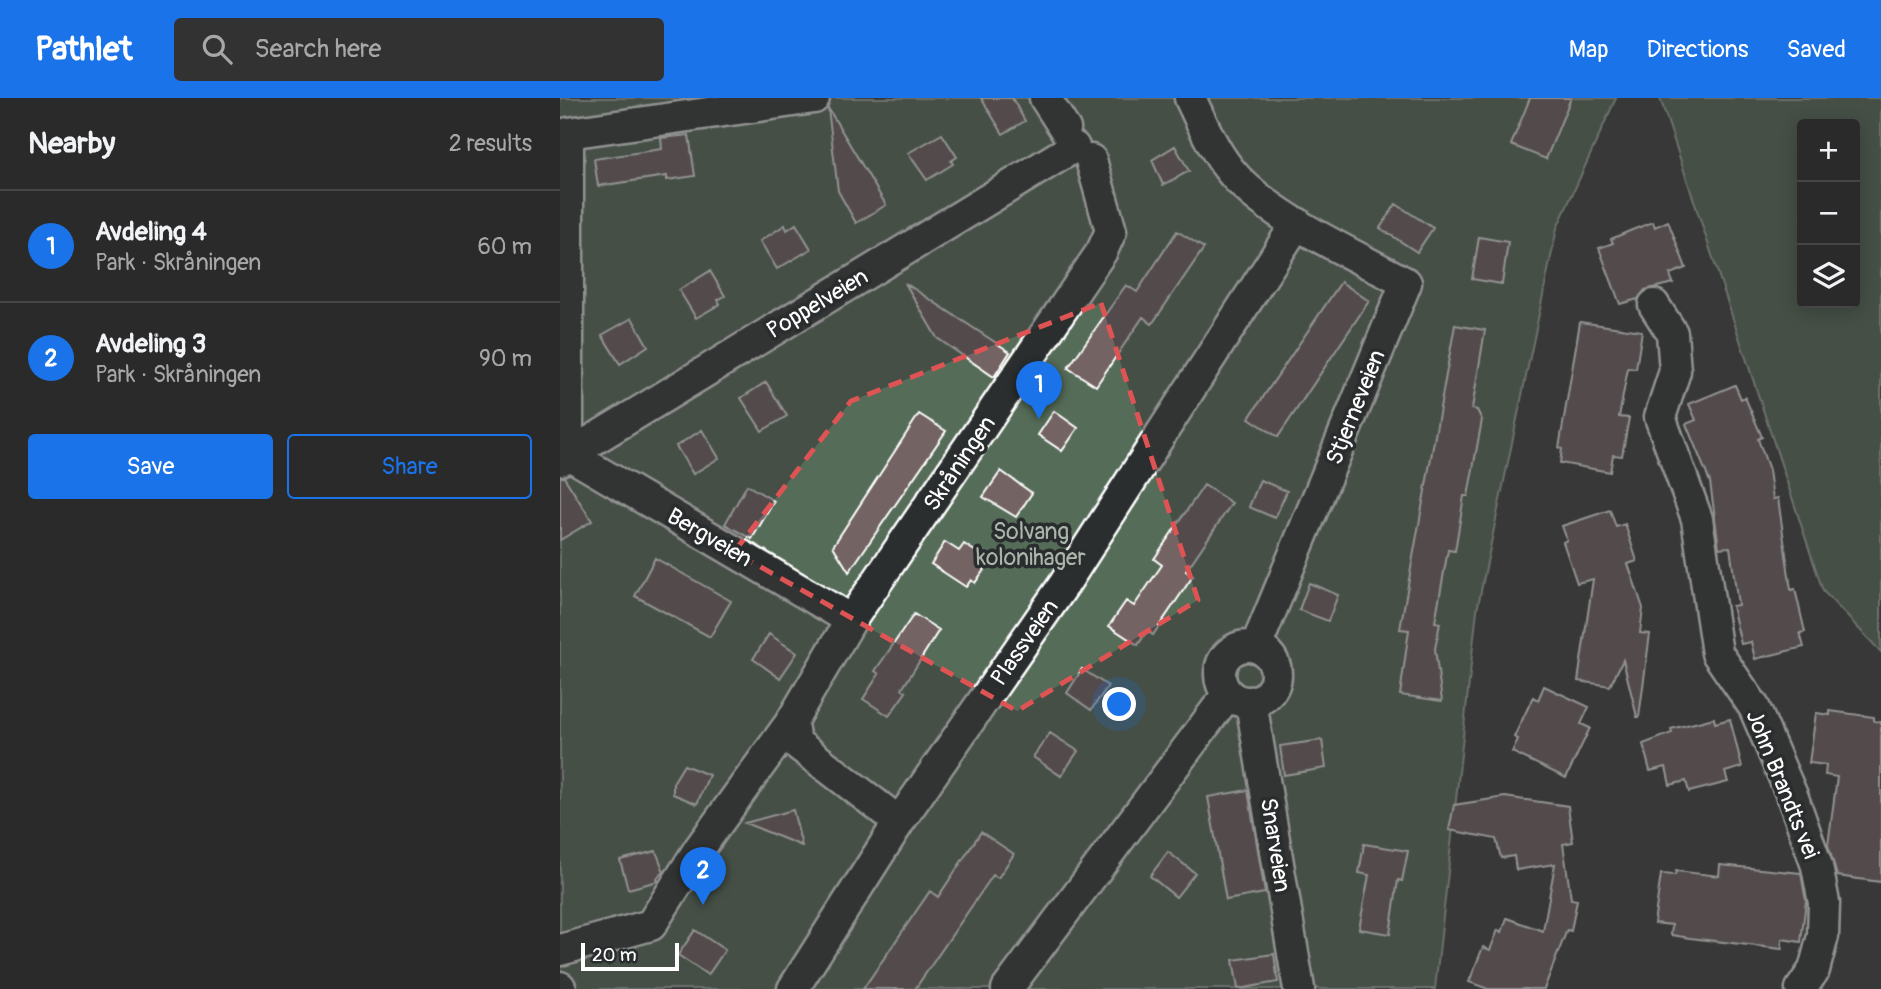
<!DOCTYPE html>
<html lang="en">
<head>
<meta charset="utf-8">
<style>
	:root { --surface:#2b2a2a; --page:#333232; --text:#f1f3f6; --muted:#a6a7a8; --line:#474647; --accent:#1a73e8 }
	body { margin:0; font-family:Pangolin,sans-serif; background:var(--page); color:var(--text) }
	.controls { position:absolute; right:21px; top:21px; display:grid; overflow:hidden; border-radius:7px; box-shadow:0 4px 18px #0003 }
	.controls button { width:63px; height:63px; display:grid; place-items:center; padding:0; border:0; border-bottom:2px solid var(--line); background:var(--surface); color:var(--text); font:35px sans-serif }
	.scale { position:absolute; left:21px; bottom:18px; width:98px; box-sizing:border-box; padding-left:7px; border:4px solid #fff; border-top:0; font-size:19px; line-height:24px; white-space:nowrap; color:#fff; -webkit-text-stroke:5px #2a2d2e; paint-order:stroke }
	.you { position:absolute; left:560px; top:607px; width:24px; height:24px; margin:-18px; border:5px solid #fff; border-radius:50%; background:#1a73e8; box-shadow:0 0 0 10px #1a73e833 }
	.badge { display:grid; place-items:center; width:46px; height:46px; border-radius:50%; background:var(--accent); color:#fff; font-size:23px; font-weight:700 }
	.pin { position:absolute; translate:-50% -58px; filter:drop-shadow(0 2px 4px #0008) }
	.pin::after { content:''; position:absolute; top:37px; width:24px; height:21px; background:inherit; clip-path:polygon(0 0,100% 0,50% 100%) }
	.list { margin:0; padding:0; list-style:none }
	h2 { display:flex; justify-content:space-between; align-items:center; height:91px; margin:0; padding:0 28px; font-size:30px }
	h2 small { font-size:23px; font-weight:400; color:var(--muted) }
	.list li { display:grid; grid-template-columns:46px 1fr auto; gap:21px; align-items:center; box-sizing:border-box; height:112px; padding:0 28px; border-top:2px solid var(--line) }
	.list b { display:block; font-size:26px; white-space:nowrap }
	.list p { margin:0; font-size:23px; white-space:nowrap; color:var(--muted) }
	.list em { font-size:23px; font-style:normal; color:var(--muted) }
	.actions { display:flex; gap:14px; padding:21px 28px }
	.actions a { flex:1; padding:16px 0; border:2px solid var(--accent); border-radius:7px; text-align:center; font-size:24px; color:var(--accent) }
	.actions .main { background:var(--accent); color:#fff }
	.icon { flex:none; width:38px; height:38px; fill:none; stroke:currentColor; stroke-width:2; stroke-linecap:round; stroke-linejoin:round }
	.map { position:relative; flex:none; width:1321px; height:891px; overflow:hidden }
	header { display:flex; align-items:center; gap:42px; box-sizing:border-box; height:98px; padding:0 35px; background:var(--accent); color:#fff }
	header strong { font-size:33px }
	nav { display:flex; gap:38px; margin-inline-start:auto; font-size:24px }
	.search { width:490px; height:63px; background:var(--page); display:flex; align-items:center; gap:18px; box-sizing:border-box; padding:0 24px; border-radius:7px; color:var(--muted); font-size:26px }
	main { display:flex }
	aside { flex:1; background:var(--surface) }
	.map>svg:first-child { display:block }
</style>
</head>
<body>
<header>
<strong>Pathlet</strong>
<div class="search"><svg class="icon" aria-label="search" viewBox="0 0 24 24"><circle cx="10" cy="10" r="6"/><path d="M15 15l6 6"/></svg>Search here</div>
<nav><a>Map</a><a>Directions</a><a>Saved</a></nav>
</header>
<main>
<aside>
<h2>Nearby<small>2 results</small></h2>
<ul class="list">
<li><span class="badge">1</span><div><b>Avdeling 4</b><p>Park · Skråningen</p></div><em>60 m</em></li>
<li><span class="badge">2</span><div><b>Avdeling 3</b><p>Park · Skråningen</p></div><em>90 m</em></li>
</ul>
<div class="actions"><a class="main">Save</a><a>Share</a></div>
</aside>
<div class="map">
<svg width="1321" height="891" viewBox="0 0 1321 891">
	<rect width="100%" height="100%" fill="#393838"/>
	<filter id="ink" filterUnits="userSpaceOnUse"><feTurbulence type="fractalNoise" baseFrequency=".0143" numOctaves="2"/><feDisplacementMap in="SourceGraphic" scale="14" xChannelSelector="R" yChannelSelector="G"/><feConvolveMatrix kernelMatrix="1 2 1 2 8 2 1 2 1" color-interpolation-filters="sRGB"/></filter>
	<g filter="url(#ink)">
		<path fill="#556c58" stroke="#aab6ac" stroke-width="2" fill-rule="evenodd" d="M0 0H1056L997 130 917 512 875 891H0Z
			M1100 0H1321V554L1263 493ZM1242 26H1295V205H1242Z"/>
		<path fill="#736462" stroke="#fff" stroke-width="2" d="M421 0H452L465 23 443 36Z
			M970 0H1011L986 61 951 47Z
			M268 10 326 107 296 125 278 93Z
			M382 36 397 59 391 63 393 66 367 82 348 55Z
			M129 37 135 78 107 82V78L38 88 34 61 102 51 101 40Z
			M615 48 629 73 603 87 592 62Z
			M836 106 873 130 857 154 820 130Z
			M1108 123 1126 170 1110 176 1113 185 1085 192 1078 201 1060 206 1039 150 1053 145 1051 141 1072 132 1093 124 1095 129Z
			M236 126 251 151 217 171 200 143 225 127 227 132Z
			M617 133 644 150 592 226 583 219 536 288 508 270 566 187 577 194Z
			M919 139 948 144 942 186 912 181Z
			M150 173 165 198 158 202 160 206 136 220 119 192Z
			M781 184 809 203 718 339 689 320Z
			M345 185 450 254 434 279 377 240Z
			M72 220 88 248 60 266 42 237Z
			M1020 224 1082 233 1076 271 1068 270 1059 319 1069 320 1062 358 1053 357 1050 374 1000 365 1002 351 999 350Z
			M895 227 925 232 912 311 917 312 922 322 908 398H904L895 453 888 452 875 524 880 525 875 551 882 603 840 597 849 532 840 531Z
			M206 284 227 318 202 333 181 300Z
			M1175 287 1181 301 1185 299 1202 339 1198 341 1209 372 1213 401 1218 400 1231 492 1235 491 1245 534 1240 535 1244 549 1195 561 1191 544 1181 546 1172 508 1178 507 1170 449 1159 450 1150 384 1126 326 1136 322 1129 306Z
			M494 313 518 330 502 353 478 337Z
			M359 316 386 333 289 474 273 448Z
			M142 332 159 360 133 376 116 348Z
			M441 373 472 395 456 419 423 399Z
			M0 379H4L32 423 0 442Z
			M700 382 727 393 715 420 689 409Z
			M187 387 214 403 192 441 165 426Z
			M644 387 672 405 626 473 633 478 593 537 587 533 578 547 549 528 566 503 574 508 602 467 594 461Z
			M1050 412 1056 429 1065 426 1077 463 1068 466 1083 510 1080 535 1090 536 1079 619H1077L1063 562 1050 588 1018 583 1033 481 1017 485 1003 444 1007 442 1002 428Z
			M385 444 399 453 404 446 430 463 415 485 411 482 406 489 371 466Z
			M95 460 171 503 150 539 75 498Z
			M749 485 778 497 768 523 739 512Z
			M354 516 379 532 342 591 346 594 329 618 303 601 319 576 315 573Z
			M209 536 237 555 220 580 193 561Z
			M522 571 548 588 531 612 507 595Z
			M984 588 1029 609 1021 626 1030 630 1006 680 952 654 958 641 954 639 973 599 978 602Z
			M1270 613 1314 619V623L1321 624V784L1277 778 1268 747 1277 679 1265 677 1266 667 1249 665 1256 615 1270 617Z
			M1154 620 1155 625 1170 621 1182 669 1165 674 1168 684 1129 694 1126 683 1110 687 1106 669 1090 673 1083 646 1112 635 1111 631Z
			M490 635 518 653 501 678 473 659Z
			M762 642 766 670 724 677 720 648Z
			M124 667 149 677 137 706 113 696V685Z
			M688 692 705 795 666 802 648 699Z
			M945 699 1008 708 1013 744 1003 746 1011 801 1017 802 1011 833 1007 832 984 891H928L909 884 923 849 930 852 938 832 942 834 947 820 983 833 995 766 956 772 954 758 941 760 936 741 889 732 894 707Z
			M233 712 242 748 185 725Z
			M421 734 454 756 438 780 433 777 355 891H303L370 793 378 799Z
			M804 746 848 753 842 783 838 782 830 836 799 831 809 777 799 775Z
			M96 753 104 774 97 780 98 783 68 791 60 762Z
			M608 754 635 775 616 799 590 778Z
			M1160 767 1241 775 1246 803 1241 844 1222 841V851L1130 840 1111 837 1112 827 1094 825 1101 776 1115 777 1116 773 1159 778Z
			M135 832 165 852 148 877 118 857Z
			M714 856 718 884 678 891 673 862Z"/>
		<g fill="none" stroke-linecap="round" stroke-linejoin="round">
			<defs>
				<path id="street" d="M254 0 8 35V356L291 522
					M485 0 505 31
					M630 0C641 23 653 51 669 71 704 117 795 157 846 185L696 549
					M1094 207 1112 235 1115 273 1100 319 1137 421 1157 555 1194 609 1233 700 1257 768 1264 805 1263 838 1254 872 1241 891
					M0 362 514 49
					M660 576a28 28 0 1 1 56 0a28 28 0 1 1-56 0Z
					M691 604 739 891
					M339 724 236 645 231 624 291 522 542 153 551 133 531 62
					M0 852 91 827 139 751 231 624
					M0 889 1 891
					M233 891 339 724 505 485 737 125
					M447 891 668 596"/>
			</defs>
			<use href="#street" stroke="#fff" stroke-width="35"/>
			<use href="#street" stroke="#2a2d2e" stroke-width="30"/>
		</g>
	</g>
	<path d="M0 0H1321V891H0ZM541 205 638 502 457 613 174 454 291 303Z" fill="#393838" fill-opacity=".55" fill-rule="evenodd"/>
	<path fill="none" stroke="#de5353" stroke-width="5" stroke-dasharray="14 9" stroke-linejoin="round" d="M541 205 638 502 457 613 174 454 291 303Z"/>
	<g text-anchor="middle" stroke-width="7" stroke-linejoin="round" paint-order="stroke">
		<g font-size="23" fill="#fff" stroke="#2a2d2e">
			<text transform="translate(257 205) rotate(-31)" y="8">Poppelveien</text>
			<text transform="translate(795 309) rotate(-68)" y="8">Stjerneveien</text>
			<text transform="translate(399 365) rotate(-56)" y="8">Skråningen</text>
			<text transform="translate(150 439) rotate(30)" y="8">Bergveien</text>
			<text transform="translate(464 544) rotate(-55)" y="8">Plassveien</text>
			<text transform="translate(1223 686) rotate(68)" y="8">John Brandts vei</text>
			<text transform="translate(716 747) rotate(81)" y="8">Snarveien</text>
		</g>
		<g font-size="23" fill="#aab6ac" stroke="#2a2d2e">
			<text x="471" y="441">Solvang<tspan x="471" dy="26">kolonihager</tspan></text>
		</g>
	</g>
</svg>
<div class="controls">
<button>+</button>
<button>−</button>
<button><svg class="icon" aria-label="layers" viewBox="0 0 24 24"><path d="M12 4l9 5-9 5-9-5zM3 14l9 5 9-5"/></svg></button>
</div>
<div class="scale">20 m</div>
<div class="you"></div>
<div class="pin badge" style="left:479px;top:321px">1</div>
<div class="pin badge" style="left:143px;top:807px">2</div>
</div>
</main>
</body>
</html>
